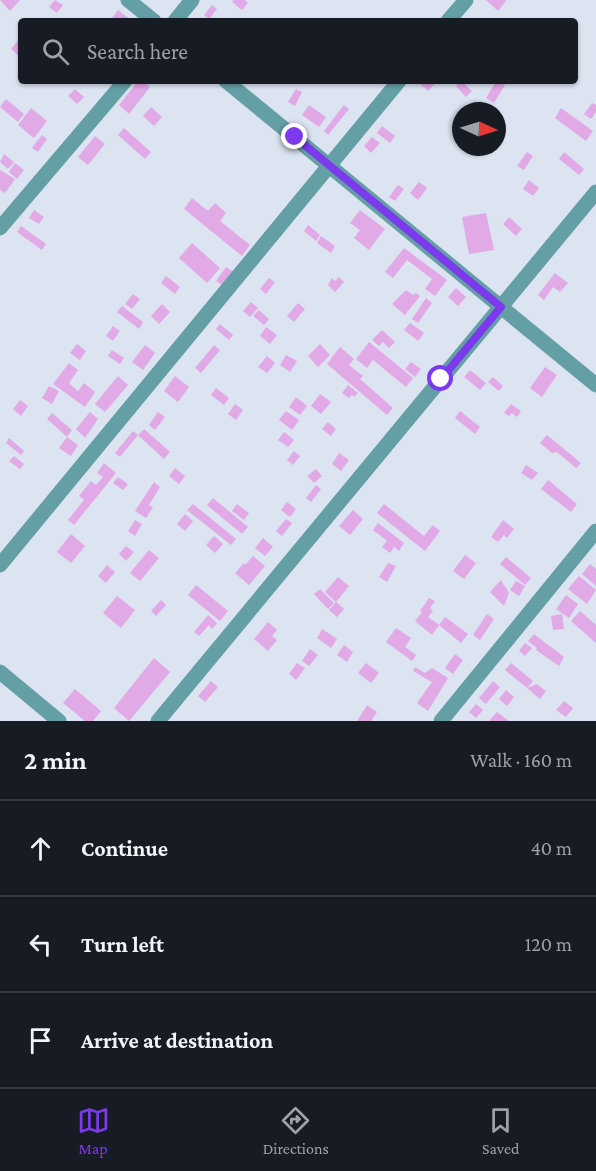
<!DOCTYPE html>
<html lang="en">
<head>
<meta charset="utf-8">
<style>
	:root { --surface:#171b24; --page:#20242c; --text:#f1f3f6; --muted:#9ea1a6; --line:#363941; --accent:#7c3aed }
	body { margin:0; font-family:"Crimson Pro",serif; background:var(--page); color:var(--text) }
	.compass { position:absolute; left:452px; top:102px; width:54px; height:54px; border-radius:50%; background:var(--surface); box-shadow:0 2px 4px #0004; rotate:94deg }
	.stop { position:absolute; width:18px; height:18px; margin:-14px; border:4px solid #7c3aed; border-radius:50%; background:#fff }
	.stop.end { background:#7c3aed; border-color:#fff; box-shadow:0 2px 6px #0008 }
	.list { margin:0; padding:0; list-style:none }
	h2 { display:flex; justify-content:space-between; align-items:center; height:78px; margin:0; padding:0 24px; font-size:26px }
	h2 small { font-size:20px; font-weight:400; color:var(--muted) }
	.list li { display:grid; grid-template-columns:39px 1fr auto; gap:18px; align-items:center; box-sizing:border-box; height:96px; padding:0 24px; border-top:2px solid var(--line) }
	.list b { display:block; font-size:22px; white-space:nowrap }
	.list em { font-size:20px; font-style:normal; color:var(--muted) }
	.icon { flex:none; width:33px; height:33px; fill:none; stroke:currentColor; stroke-width:2; stroke-linecap:round; stroke-linejoin:round }
	.map { position:relative; flex:none; width:596px; height:721px; overflow:hidden }
	.search { position:absolute; background:var(--surface); box-shadow:0 2px 4px #0004; left:18px; right:18px; top:18px; height:66px; display:flex; align-items:center; gap:15px; box-sizing:border-box; padding:0 21px; border-radius:6px; color:var(--muted); font-size:22px }
	.sheet { height:366px; background:var(--surface) }
	nav { display:flex; justify-content:space-around; align-items:center; box-sizing:border-box; height:84px; border-top:2px solid var(--line); background:var(--surface); font-size:16px; color:var(--muted) }
	nav a { display:grid; justify-items:center; gap:3px }
	nav .on { color:var(--accent) }
	.map>svg:first-child { display:block }
</style>
</head>
<body>
<div class="map">
<svg width="596" height="721" viewBox="0 0 596 721">
	<rect width="100%" height="100%" fill="#dce3f1"/>
	<path fill="#e1a9e6" d="M0 0H20L10 11Z
		M55 0 63 5 57 13 49 7Z
		M234 0H245L248 3 242 10 232 2Z
		M486 0H505L506 1 498 11Z
		M212 5 217 9 209 19 204 15Z
		M118 10 132 21H116L112 18Z
		M19 39 21 54 19 56 11 49Z
		M138 81H142L150 87 129 114 119 105Z
		M421 81H437L428 91 419 83Z
		M461 81 472 91 466 97 456 86Z
		M496 81 505 85 494 103 486 98Z
		M75 89 84 97 77 104 68 96Z
		M296 89 302 92 295 106 288 102Z
		M6 99 24 114 18 122 0 107Z
		M592 103 596 105V112L591 119 584 114Z
		M309 105 326 117 319 127 302 115Z
		M344 105 349 109 328 135 324 131Z
		M151 107 162 117 154 126 143 116Z
		M31 108 47 121 34 138 18 125Z
		M561 108 593 131 586 141 555 118Z
		M382 126 395 136 390 143 377 133Z
		M124 128 151 152 145 159 118 135Z
		M42 135 47 139 38 152 32 148Z
		M95 136 105 144 88 165 78 157Z
		M372 137 380 143 371 153 364 146Z
		M527 152 533 156 524 170 517 166Z
		M564 152 584 169 579 175 559 159Z
		M4 154 14 162 8 169 0 162Z
		M15 163 24 170 17 179 9 172Z
		M0 170 15 179 5 193 0 190Z
		M529 180 539 188 533 196 523 189Z
		M419 182 427 188 418 200 410 193Z
		M398 185 404 189 395 201 389 197Z
		M192 198 208 211 215 203 226 213 220 221 250 245 242 256 184 209Z
		M34 210 44 217 39 224 29 218Z
		M360 210 385 229 369 250 354 238 360 230 350 223Z
		M486 213 494 250 469 254 462 217Z
		M509 217 522 229 516 236 503 224Z
		M308 225 320 235 316 241 304 231Z
		M21 226 46 244 42 250 17 232Z
		M321 236 335 246 331 253 317 243Z
		M192 243 220 268 207 283 179 258Z
		M404 248 447 280 435 296 425 289 432 279 407 260 393 278 385 272Z
		M226 267 235 273 225 287 216 281Z
		M555 273 568 283 560 292 553 287 544 300 538 295Z
		M166 276 180 287 175 294 161 283Z
		M339 277 344 282 335 292 328 285 332 278 335 281Z
		M269 278 275 282 266 294 260 289Z
		M456 288 466 297 458 306 448 297Z
		M406 290 413 295 416 293 420 296 405 315 392 304Z
		M133 294 140 299 132 309 125 304Z
		M426 298 432 303 418 323 412 319Z
		M251 302 258 308 250 317 243 311Z
		M298 303 305 309 294 322 287 316Z
		M162 304 170 312 159 324 151 316Z
		M122 306 143 322 139 329 117 312Z
		M259 310 269 319 264 325 253 316Z
		M410 323 424 333 418 341 404 330Z
		M220 324 233 335 229 340 216 329Z
		M113 326 120 331 113 341 106 336Z
		M266 327 277 335 270 344 260 336Z
		M382 330 395 342 389 348 383 342 379 346 372 340Z
		M369 342 413 378 406 387 373 360 367 368 356 359Z
		M77 344 86 351 80 360 70 353Z
		M320 344 330 355 318 367 308 356Z
		M145 345 155 353 143 370 132 362Z
		M214 345 220 350 201 373 195 368Z
		M340 347 354 359 349 365 363 376 360 379 393 408 387 415 327 364Z
		M112 350 124 358 120 364 108 356Z
		M286 355 297 361 290 372 280 365Z
		M267 356 275 363 267 373 258 367Z
		M411 362 421 369 415 377 405 369Z
		M69 363 78 370 69 383 78 391 84 383 95 392 85 407 53 384Z
		M545 367 557 375 542 397 530 388Z
		M470 370 486 383 480 390 464 377Z
		M118 376 128 385 105 412 95 404Z
		M175 376 189 387 178 402 164 391Z
		M493 377 503 386 499 391 488 382Z
		M348 385 358 393 354 397 352 395 349 398 342 393Z
		M49 386 59 391 52 404 42 398Z
		M216 388 229 398 224 405 211 395Z
		M320 394 331 402 321 414 311 406Z
		M296 397 307 406 300 415 289 407Z
		M20 400 28 406 21 416 13 409Z
		M235 404 243 410 236 420 228 414Z
		M511 404 521 411 517 417 512 413 509 416 504 413Z
		M286 411 299 420 292 430 279 420Z
		M460 411 480 427 475 434 455 418Z
		M90 412 98 419 85 438 76 429Z
		M158 412 165 417 155 430 149 425Z
		M52 413 72 430 67 437 78 445 71 456 59 448 67 437 47 419Z
		M328 422 336 429 331 436 322 429Z
		M144 429 170 452 164 459 138 435Z
		M133 431 138 435 120 457 115 453Z
		M284 432 294 440 288 447 278 440Z
		M547 435 581 463 576 468 557 452 552 453 540 443Z
		M9 438 24 451 21 455 6 443Z
		M294 451 300 456 293 465 287 460Z
		M339 453 349 460 341 471 332 464Z
		M14 456 24 464 20 469 9 461Z
		M104 463 116 473 74 525 68 520 84 500 79 496 91 481 96 485 103 477 97 473Z
		M526 465 538 473 532 480 521 473Z
		M175 468 185 476 179 484 169 476Z
		M316 469 322 476 314 483 307 476Z
		M118 477 128 484 123 490 113 483Z
		M548 480 577 504 571 512 541 489Z
		M154 482 160 487 149 505 153 507 146 518 135 511Z
		M316 485 321 489 311 502 306 498Z
		M213 498 248 527 242 534 207 505Z
		M287 502 296 509 290 517 281 510Z
		M193 504 236 539 231 545 187 510Z
		M237 504 249 513 244 520 232 511Z
		M384 504 424 536 433 525 440 531 425 551 377 513Z
		M353 510 363 519 350 535 339 526Z
		M185 514 193 521 185 531 177 524Z
		M286 519 292 523 282 536 276 531Z
		M135 520 142 524 135 536 128 531Z
		M503 520 514 529 507 538 504 535 498 542 491 537Z
		M378 523 404 543 399 551 394 547 390 553 382 547 387 541 373 530Z
		M71 534 85 546 71 563 57 552Z
		M214 536 223 544 215 553 206 545Z
		M263 538 273 547 265 556 255 548Z
		M126 546 134 552 126 561 119 554Z
		M149 550 159 558 140 581 130 573Z
		M465 555 476 563 464 579 453 571Z
		M253 556 265 566 249 585 235 573 244 563 245 565Z
		M506 557 531 578 525 585 500 564Z
		M388 563 396 566 387 582 379 577Z
		M590 564 596 569V586L582 574Z
		M107 565 115 572 106 583 98 576Z
		M579 576 596 590 587 604 568 589Z
		M338 577 349 586 336 602 325 592Z
		M501 580 509 593 504 606 490 592Z
		M516 581 525 586 519 596 510 590Z
		M196 585 228 611 220 621 188 595Z
		M320 589 334 603 328 609 314 594Z
		M566 595 578 604 569 618 556 609Z
		M117 596 135 610 121 628 103 613Z
		M429 598 435 601 430 608 433 611 428 617 439 625 432 635 415 621 422 612 420 611Z
		M161 600 166 605 156 616 151 611Z
		M336 602 344 609 337 617 329 610Z
		M580 611 596 625V643L571 621Z
		M487 614 494 619 480 640 473 635Z
		M562 614 564 629 553 630 551 616Z
		M208 615 217 623 212 629 209 625 199 636 194 632Z
		M445 617 468 634 461 643 439 625Z
		M268 622 277 630 272 636 277 640 268 651 254 639Z
		M396 628 411 638 405 647 416 655 412 661 386 642Z
		M322 629 337 639 331 648 317 638Z
		M534 634 564 657 559 666 536 650 537 648 528 641Z
		M525 643 532 648 525 656 519 651Z
		M344 645 353 652 347 662 337 655Z
		M310 649 318 655 309 666 302 661Z
		M455 654 463 660 453 674 445 668Z
		M154 658 170 672 129 721 114 708Z
		M297 663 305 668 296 680 289 674Z
		M366 663 379 673 371 683 358 673Z
		M511 663 533 681 527 688 505 670Z
		M415 667 425 673 432 668 448 678 428 711 417 703 432 682 413 671Z
		M211 681 218 687 205 702 198 696Z
		M493 681 500 687 486 704 479 698Z
		M537 684 546 691 540 699 527 688Z
		M75 689 101 711 93 721H85L63 703Z
		M506 690 514 697 507 706 499 699Z
		M564 701 573 708 566 717 556 710Z
		M476 704 483 710 476 718 469 712Z
		M367 705 377 712 371 721H357Z
		M497 712 509 721H489Z"/>
	<g fill="none" stroke-linecap="round" stroke-linejoin="round">
		<path stroke="#649fa5" stroke-width="15" d="M128 0 154 21
			M175 21 192 0
			M448 21 466 0
			M226 81 596 385
			M0 228 125 81
			M0 565 399 81
			M0 672 59 721
			M158 721 596 192
			M441 721 596 531"/>
	</g>
	<g fill="none" stroke-linecap="round" stroke-linejoin="round">
		<path stroke="#7c3aed" stroke-width="8" d="M295 137 501 307 441 379"/>
	</g>
</svg>
<svg class="compass" viewBox="-18 -18 36 36"><path d="M0-13l5 13h-10z" fill="#e53935"/><path d="M0 13l5-13h-10z" fill="#9ea1a6"/></svg>
<div class="stop" style="left:441px;top:379px"></div>
<div class="stop end" style="left:295px;top:137px"></div>
<div class="search"><svg class="icon" aria-label="search" viewBox="0 0 24 24"><circle cx="10" cy="10" r="6"/><path d="M15 15l6 6"/></svg>Search here</div>
</div>
<section class="sheet">
<h2>2 min<small>Walk · 160 m</small></h2>
<ul class="list">
<li><svg class="icon" aria-label="ahead" viewBox="0 0 24 24"><path d="M12 20V5M6 11l6-6 6 6"/></svg><div><b>Continue</b></div><em>40 m</em></li>
<li><svg class="icon" aria-label="left" viewBox="0 0 24 24"><path d="M17 20v-9H6M10 6l-5 5 5 5"/></svg><div><b>Turn left</b></div><em>120 m</em></li>
<li><svg class="icon" aria-label="arrive" viewBox="0 0 24 24"><path d="M6 21V4h12l-3 4 3 4H6"/></svg><div><b>Arrive at destination</b></div></li>
</ul>
</section>
<nav>
<a class="on"><svg class="icon" aria-label="map" viewBox="0 0 24 24"><path d="M3 6l6-2 6 2 6-2v14l-6 2-6-2-6 2zM9 4v14M15 6v14"/></svg>Map</a>
<a><svg class="icon" aria-label="directions" viewBox="0 0 24 24"><path d="M12 3l9 9-9 9-9-9zM9 14v-3h6M13 9l2 2-2 2"/></svg>Directions</a>
<a><svg class="icon" aria-label="saved" viewBox="0 0 24 24"><path d="M7 4h10v16l-5-4-5 4z"/></svg>Saved</a>
</nav>
</body>
</html>
